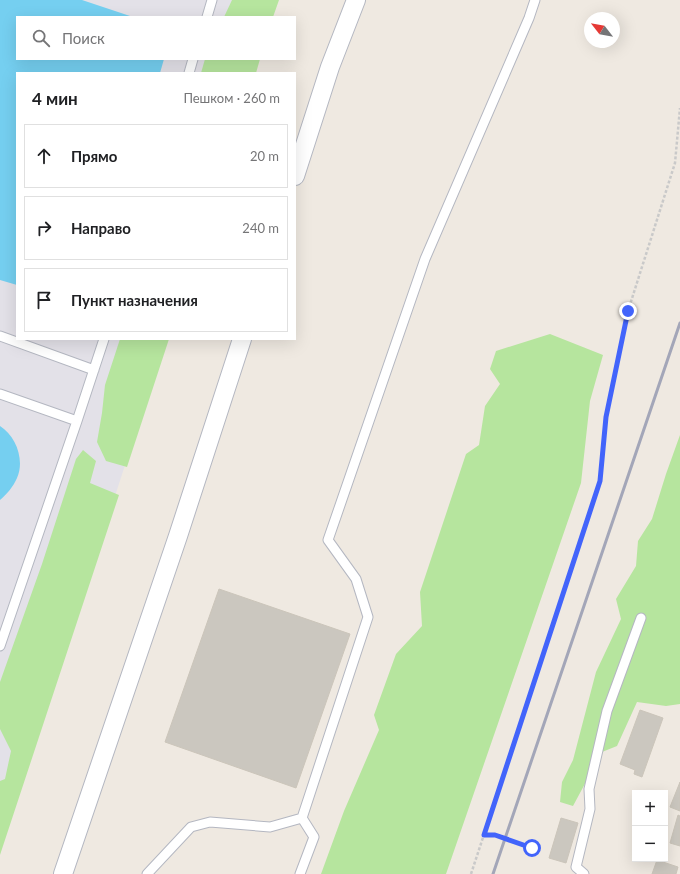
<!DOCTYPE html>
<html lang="ru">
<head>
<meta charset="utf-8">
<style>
	:root { --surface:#fff; --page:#f6f6f6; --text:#202124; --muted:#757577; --line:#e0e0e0 }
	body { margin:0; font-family:Lato,sans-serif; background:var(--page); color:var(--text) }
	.controls { position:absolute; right:12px; bottom:12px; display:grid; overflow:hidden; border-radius:0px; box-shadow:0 4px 16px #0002 }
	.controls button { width:36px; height:36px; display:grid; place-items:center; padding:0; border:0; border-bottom:1px solid var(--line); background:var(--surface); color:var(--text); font:20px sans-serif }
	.compass { position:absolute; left:584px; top:12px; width:36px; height:36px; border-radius:50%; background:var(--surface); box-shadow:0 4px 16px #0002; rotate:301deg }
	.stop { position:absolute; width:12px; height:12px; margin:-9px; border:3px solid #4264fb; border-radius:50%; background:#fff }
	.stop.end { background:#4264fb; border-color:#fff; box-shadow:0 1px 4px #0008 }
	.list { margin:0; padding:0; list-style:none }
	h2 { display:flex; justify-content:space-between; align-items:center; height:52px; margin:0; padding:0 16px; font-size:17px }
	h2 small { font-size:13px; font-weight:400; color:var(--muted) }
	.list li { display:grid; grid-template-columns:26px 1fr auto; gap:12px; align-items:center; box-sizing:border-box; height:64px; margin:0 8px 8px; padding:0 8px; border:1px solid var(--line); border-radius:0px }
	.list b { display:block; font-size:15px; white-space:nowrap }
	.list em { font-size:13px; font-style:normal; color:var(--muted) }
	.icon { flex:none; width:22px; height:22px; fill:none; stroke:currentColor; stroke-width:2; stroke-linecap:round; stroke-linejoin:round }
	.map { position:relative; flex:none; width:680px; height:874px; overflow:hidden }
	.search { position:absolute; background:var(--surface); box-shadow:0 4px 16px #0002; left:16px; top:16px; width:280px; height:44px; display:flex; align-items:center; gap:10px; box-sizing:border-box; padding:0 14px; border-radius:0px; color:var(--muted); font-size:15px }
	.panel { position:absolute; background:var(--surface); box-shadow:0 4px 16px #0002; left:16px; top:72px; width:280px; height:268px; border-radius:0px }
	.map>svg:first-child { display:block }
</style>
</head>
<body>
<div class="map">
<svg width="680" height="874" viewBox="0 0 680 874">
	<rect width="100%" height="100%" fill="#efe9e1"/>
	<path fill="#e3e1e8" d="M0 0H278L272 17H17V59H258L254 73H17V339H166L0 850Z"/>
	<path fill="#b6e59e" d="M232 0H279L273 17H224Z
		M205 59H260L256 73H201Z
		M550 334 603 355 590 401 581 483 446 874H321L344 811 379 730 374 715 396 654 422 626 420 592 466 454 479 445 485 406 500 384 490 369 496 351Z
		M120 339H169L127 467 106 461 97 442 102 413 105 385Z
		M680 435V704L666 706 637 702 617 746 602 752 573 806 560 802 562 782 573 760 596 672 621 619 616 599 636 566 638 541 652 519 666 474Z
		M83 450 96 461 90 483 119 495 0 855V781L5 779 11 751 0 729V682L42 564 76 459Z"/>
	<path fill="#75cff0" d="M0 0H82L133 17H17V59H164L160 73H17V285L0 280Z
		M0 426C16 436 25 460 17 478 13 487 7 494 0 500Z"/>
	<path fill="#cbc7bf" stroke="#cbc5ba" d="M219 589 350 634 296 788 165 742Z
		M640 710 663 718 642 777 634 774 635 770 620 764Z
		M680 782V811L670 807Z
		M678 815 680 816V846L670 843Z
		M561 818 578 823 566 863 549 858Z
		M657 860 678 867 676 874H652Z"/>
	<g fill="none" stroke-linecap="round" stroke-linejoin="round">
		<defs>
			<path id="service" d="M207 17 212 0
				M189 73 193 59
				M0 336 94 370
				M0 394 77 421
				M0 646 77 421 104 339
				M147 874 191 827 210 822 270 827 302 818
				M300 874 314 837 302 818 368 617 356 579 328 540 425 259 529 18 535 0
				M584 874 576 867 590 809 589 789 607 711 641 618"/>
			<path id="minor" d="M295 176 330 67 356 0
				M63 874 178 536 242 339"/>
		</defs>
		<use href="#service" stroke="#b4b7c1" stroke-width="11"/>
		<use href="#minor" stroke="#b4b7c1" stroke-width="20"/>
		<path stroke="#c9c9c9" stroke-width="2.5" stroke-dasharray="3 2" stroke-linecap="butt" d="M484 835H495L532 848
			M471 874 600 481 606 417 628 311 675 163 680 108"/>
		<use href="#service" stroke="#fff" stroke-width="9"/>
		<use href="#minor" stroke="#fff" stroke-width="18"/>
		<path stroke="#a3a6b8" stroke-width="3" d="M493 874 680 323"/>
	</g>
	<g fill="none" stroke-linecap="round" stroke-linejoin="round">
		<path stroke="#4264fb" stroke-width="5" d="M532 848 495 835H484L600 481 606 417 628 311"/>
	</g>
</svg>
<div class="controls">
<button>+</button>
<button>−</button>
</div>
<svg class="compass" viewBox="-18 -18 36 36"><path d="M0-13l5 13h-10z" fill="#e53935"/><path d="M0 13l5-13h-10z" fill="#757577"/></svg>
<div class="stop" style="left:532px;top:848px"></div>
<div class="stop end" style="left:628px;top:311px"></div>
<div class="search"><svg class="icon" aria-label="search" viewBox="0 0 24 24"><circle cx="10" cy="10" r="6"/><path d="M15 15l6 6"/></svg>Поиск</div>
<section class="panel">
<h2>4 мин<small>Пешком · 260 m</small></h2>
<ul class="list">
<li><svg class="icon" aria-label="ahead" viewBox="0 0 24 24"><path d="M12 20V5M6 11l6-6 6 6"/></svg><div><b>Прямо</b></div><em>20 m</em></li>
<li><svg class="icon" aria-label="right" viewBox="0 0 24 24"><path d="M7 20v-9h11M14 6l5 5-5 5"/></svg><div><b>Направо</b></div><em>240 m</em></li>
<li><svg class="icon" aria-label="arrive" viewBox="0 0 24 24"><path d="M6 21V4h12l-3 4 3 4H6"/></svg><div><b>Пункт назначения</b></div></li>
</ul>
</section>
</div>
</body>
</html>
